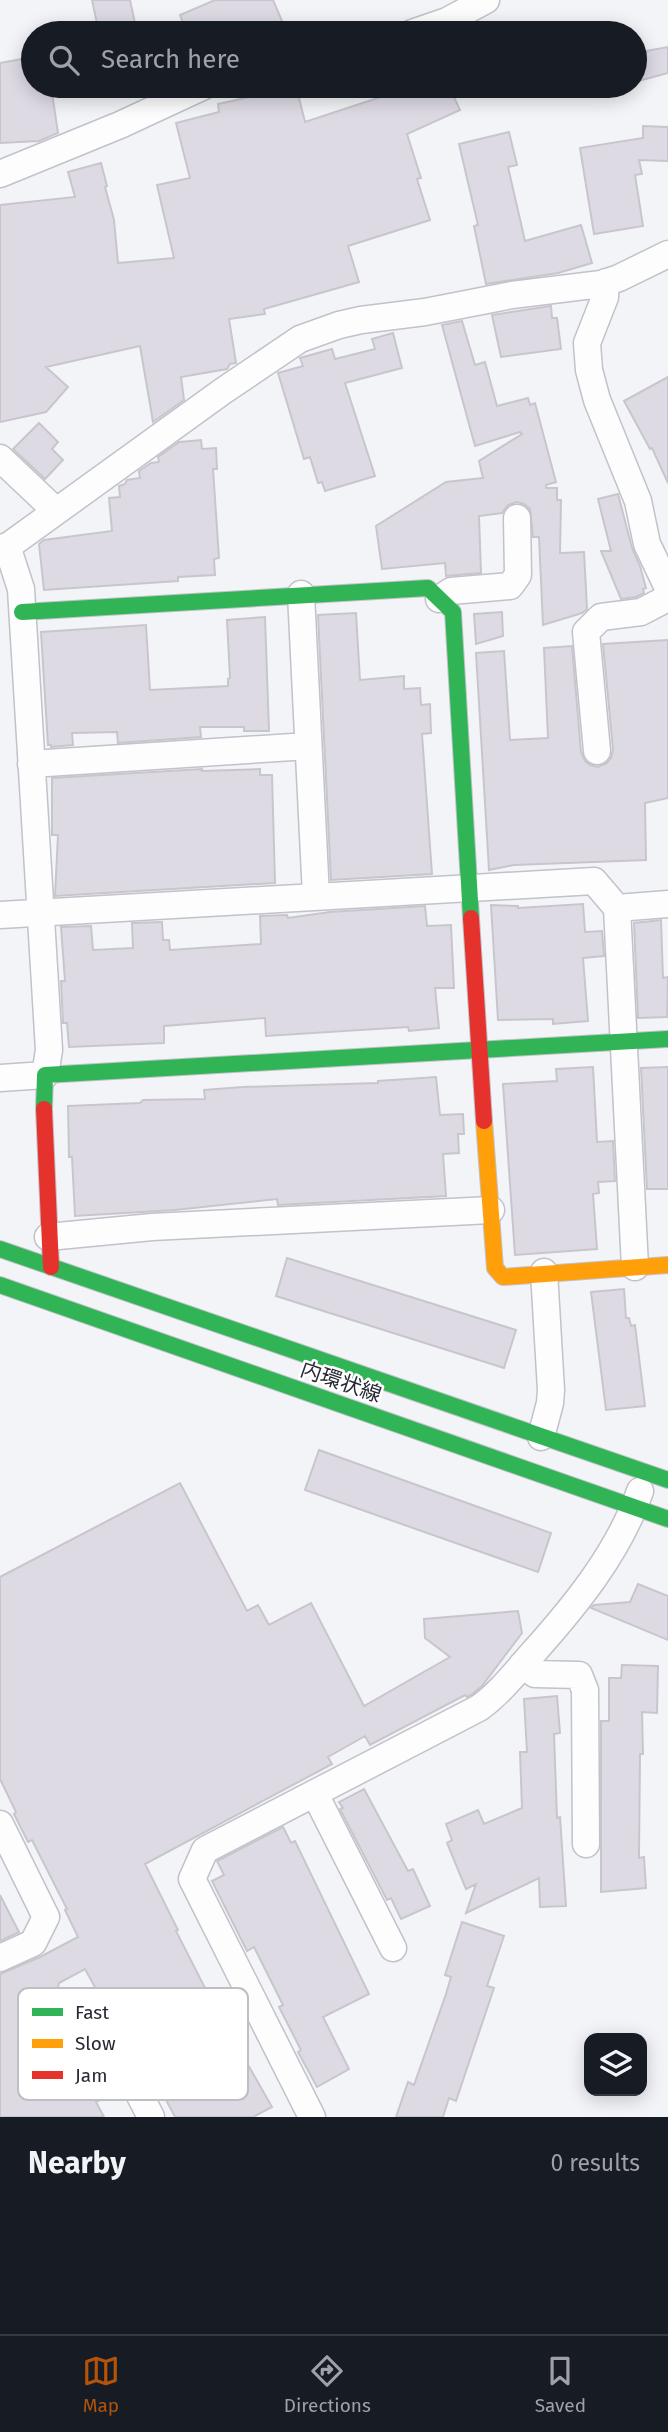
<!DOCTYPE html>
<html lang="en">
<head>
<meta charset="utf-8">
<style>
	:root { --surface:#171b24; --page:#242831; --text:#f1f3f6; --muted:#9ea1a6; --line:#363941; --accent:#b45309 }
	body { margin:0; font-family:"Fira Sans","Noto Sans JP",sans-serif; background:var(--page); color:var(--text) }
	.controls { position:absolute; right:21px; bottom:21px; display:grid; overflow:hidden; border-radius:14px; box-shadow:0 4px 18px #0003 }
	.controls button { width:63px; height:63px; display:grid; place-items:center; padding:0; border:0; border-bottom:2px solid var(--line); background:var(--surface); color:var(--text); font:35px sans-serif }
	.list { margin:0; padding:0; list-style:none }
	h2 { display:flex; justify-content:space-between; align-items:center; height:91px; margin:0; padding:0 28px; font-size:30px }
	h2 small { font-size:23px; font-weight:400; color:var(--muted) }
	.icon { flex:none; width:38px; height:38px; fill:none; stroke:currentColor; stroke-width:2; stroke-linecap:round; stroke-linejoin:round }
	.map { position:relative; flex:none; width:668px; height:2117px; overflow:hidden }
	.search { position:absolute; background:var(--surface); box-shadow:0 4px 18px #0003; left:21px; right:21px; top:21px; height:77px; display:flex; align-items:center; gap:18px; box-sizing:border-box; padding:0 24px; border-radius:38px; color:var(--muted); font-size:26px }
	.sheet { height:217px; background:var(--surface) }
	nav { display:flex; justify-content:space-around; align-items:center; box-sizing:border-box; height:98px; border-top:2px solid var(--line); background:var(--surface); font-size:19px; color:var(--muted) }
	nav a { display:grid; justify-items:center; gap:4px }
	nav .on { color:var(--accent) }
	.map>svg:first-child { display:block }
</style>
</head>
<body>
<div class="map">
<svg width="668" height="2117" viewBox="0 0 668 2117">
	<rect width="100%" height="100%" fill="#f3f4f8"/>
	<path fill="#dddae4" stroke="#c8c6cd" stroke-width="2" d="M92 0H130L137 33H99Z
		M215 0H273L282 21 254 33H187L180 15Z
		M668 47V73L635 82V53Z
		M33 57V86H51L58 133 39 141 0 143V63Z
		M266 86H296L305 122 414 86H449L460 110 407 134 421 178 417 179 430 220 348 246 359 282 264 309 265 314 229 319 236 363 230 364 227 369 181 377 184 400 153 422 140 346 46 367 68 387 46 412 0 422V205L75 197 68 172 101 163 107 186 105 187 114 220 118 263 174 258 157 185 190 178 176 123 219 112 218 104 268 93Z
		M643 126 668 127V161L639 160 642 174 635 175 643 226 594 234 580 148 643 138Z
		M509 132 517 165 508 167 525 241 581 225 592 263 558 273 486 284 474 226 478 225 459 144Z
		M551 306 552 318H557L561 349 501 357 492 315Z
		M462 321 475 365 485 362 497 406 528 398 530 405 535 403 556 482 546 485V488H557V500H561L560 553 584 552 587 609 582 613 543 625 539 537H533L530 509 524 504 517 502 508 505 502 513 479 516 481 573 446 576 445 563 382 569 376 526 446 482 483 478 479 461 522 434 520 432 475 446 442 325Z
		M393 333 402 368 345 383 375 476 325 491 322 482 318 483 310 457 304 459 278 373 303 366 300 358 332 349 335 359 375 349 372 339Z
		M668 377V483L652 448 650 449 624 401Z
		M39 423 58 442 52 449 63 460 45 479 13 449Z
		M201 440 202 449 216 448 217 469H213L219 558 214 559 215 575 178 577V581L44 590 39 544 44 540 112 531 109 498 120 497 119 486 125 484 127 480 140 478 139 471 151 463 159 462 158 457 179 442Z
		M618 494 632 548 640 566 646 588 643 589 644 593 636 597 621 599 601 551H611L598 499Z
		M502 612 503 636 476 644 474 614Z
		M356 613 360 680 404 676V689L420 688 421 705 430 704 431 733 422 734 432 874 331 880 318 615Z
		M265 617 269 731H244V727H200L201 737 118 743 117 732 72 733 73 745 51 747V745H48L41 632 146 625 150 690 228 686V679L230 678 227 620Z
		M668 640V798L645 803 646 860 514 865 489 870 476 653 504 651 510 740 548 738 544 648 572 646 581 752 585 761 590 765 598 767 607 763 611 758 613 750 603 644Z
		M202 769V771L260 769V775H272L275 883 55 896 58 835H52V778Z
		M583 904 585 932 602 931 604 956 583 958 588 1021 553 1024V1019L498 1020 491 905 518 906V908Z
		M425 906 427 926 451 925 454 988H435L439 1028 409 1031 408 1027 266 1036 265 1018 164 1026V1043L69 1047 67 1023H63L61 981H65L61 927 91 926 93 950 133 948 132 923 162 922 163 940H169L170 950 261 944 260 916 287 915 288 918 330 912Z
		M661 920 663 978 668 977 667 1017 638 1018 634 923Z
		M593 1067 597 1142 613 1141 615 1181 598 1182 599 1193 593 1194 597 1249 515 1255 503 1084 557 1081 556 1069Z
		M668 1067V1189H647L641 1068Z
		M436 1077 440 1115 463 1114 464 1134H458L459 1153 443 1154 446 1196 278 1205 277 1199 175 1210 75 1216 72 1157H69L68 1106 140 1103 143 1100 205 1099 204 1090 243 1087 378 1083V1081Z
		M287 1258 516 1330 504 1368 276 1296Z
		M624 1289 626 1318H629L631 1326 635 1325 645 1406 606 1410 591 1292Z
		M319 1450 551 1533 538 1572 305 1490Z
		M180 1483 247 1611 258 1605 269 1625 311 1603 364 1706 450 1657 425 1638 424 1619 518 1611 522 1633 482 1686 471 1695 467 1697 465 1695 370 1745 365 1736 328 1757 332 1764 145 1864 178 1930 176 1931 208 1994 211 1993 224 2017 222 2019 272 2107 253 2117H175L152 2073 147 2076 116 2015 99 1988 96 1989 85 1969 59 1983 52 2010 100 2100 96 2102 104 2117H0V1974L40 1957 78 1937 65 1910 67 1909 32 1840 28 1842 14 1814 16 1812 0 1779V1577Z
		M638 1584 668 1596V1640L591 1608 594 1605 630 1602Z
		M622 1665 658 1666 657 1713 642 1712 643 1754H640L639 1858 644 1857 646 1888 601 1892V1721H609V1678H621Z
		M557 1696 560 1733 554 1734 557 1818 560 1817 566 1906 540 1907 539 1878 466 1913 476 1884 466 1889 447 1843 452 1840 446 1824 478 1810 484 1824 522 1808 520 1752H527L524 1699Z
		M364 1789 408 1871 413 1869 430 1906 401 1919 391 1898 387 1900 340 1809 343 1808 339 1802Z
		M283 1827 291 1843 295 1841 369 1994 323 2017 349 2069 317 2087 298 2052 301 2050 279 2007 283 2005 254 1947 247 1951 212 1881 224 1875 217 1861Z
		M0 1895 19 1932 0 1941Z
		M462 1922 504 1936 487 1986 494 1988 456 2101 449 2098 443 2117H396L408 2082 414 2085 446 1994 451 1977 445 1975Z"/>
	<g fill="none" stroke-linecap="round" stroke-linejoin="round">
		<defs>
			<path id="street" d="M412 33 447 21 486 0
				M0 174 120 125 204 86
				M606 282 605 297 587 343 589 370 597 400 638 501 647 544 668 588
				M0 458 56 511
				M0 552 223 391 300 339 339 325 361 320 425 312 512 295 601 284 619 278 668 254
				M301 594 316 896
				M439 599 451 591 510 586 518 575 517 518
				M597 751 586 632 601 617 641 612 662 601 668 595
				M31 764 308 746
				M617 908 668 904
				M0 915 594 881 617 908 635 1267
				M0 1078 45 1075 49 1050 21 589 7 546
				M48 1237 152 1227 491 1210
				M541 1437 550 1403 551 1390 544 1272
				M522 1665 535 1674 579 1675 585 1690 586 1844
				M315 1794 393 1948
				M0 1824 46 1917 33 1943 0 1958
				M102 2022 151 2117
				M312 2117 192 1879 205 1850 479 1708C500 1693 515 1673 532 1654 575 1606 619 1552 640 1491"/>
			<path id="fast" d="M22 612 428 588 453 612 471 918
				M44 1109 45 1075 668 1039
				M0 1249 668 1480
				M0 1285 668 1519"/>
			<path id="slow" d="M484 1121 495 1268 503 1277 668 1265"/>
			<path id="jam" d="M471 918 484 1121
				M44 1109 51 1267"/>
		</defs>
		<use href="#street" stroke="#c1c2ca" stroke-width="29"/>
		<use href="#fast" stroke="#c1c2ca" stroke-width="18"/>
		<use href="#slow" stroke="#c1c2ca" stroke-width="18"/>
		<use href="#jam" stroke="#c1c2ca" stroke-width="18"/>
		<use href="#street" stroke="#fdfdfe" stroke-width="26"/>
		<use href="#fast" stroke="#30b455" stroke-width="16"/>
		<use href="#slow" stroke="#ff9f0a" stroke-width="16"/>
		<use href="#jam" stroke="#e5322d" stroke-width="16"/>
	</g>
	<g text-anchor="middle" stroke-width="5" stroke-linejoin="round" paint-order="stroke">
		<g font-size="21" fill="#272934" stroke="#fff">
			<text transform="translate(341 1382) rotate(19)" y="7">内環状線</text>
		</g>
	</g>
	<rect x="18" y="1988" width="230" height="112" rx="10" fill="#fff" stroke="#bebfc2" stroke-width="2"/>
	<rect x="32" y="2008" width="31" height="8" fill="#30b455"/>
	<rect x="32" y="2039" width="31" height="9" fill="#ff9f0a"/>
	<rect x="32" y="2071" width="31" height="8" fill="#e5322d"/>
	<g font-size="19" fill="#272934">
		<text x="75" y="2019">Fast</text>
		<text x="75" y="2050">Slow</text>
		<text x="75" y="2082">Jam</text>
	</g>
</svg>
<div class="controls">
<button><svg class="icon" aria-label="layers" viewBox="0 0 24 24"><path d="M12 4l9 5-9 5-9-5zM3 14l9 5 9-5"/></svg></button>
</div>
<div class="search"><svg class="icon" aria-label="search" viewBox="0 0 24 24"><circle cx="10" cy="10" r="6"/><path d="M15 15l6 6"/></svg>Search here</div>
</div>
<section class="sheet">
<h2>Nearby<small>0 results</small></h2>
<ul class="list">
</ul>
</section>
<nav>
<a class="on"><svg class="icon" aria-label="map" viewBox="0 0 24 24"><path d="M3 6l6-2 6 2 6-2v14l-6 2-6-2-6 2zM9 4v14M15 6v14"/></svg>Map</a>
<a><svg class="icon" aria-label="directions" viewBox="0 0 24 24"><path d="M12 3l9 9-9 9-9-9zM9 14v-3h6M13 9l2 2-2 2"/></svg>Directions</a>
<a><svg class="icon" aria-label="saved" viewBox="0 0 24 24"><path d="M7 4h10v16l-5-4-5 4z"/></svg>Saved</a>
</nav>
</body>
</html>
